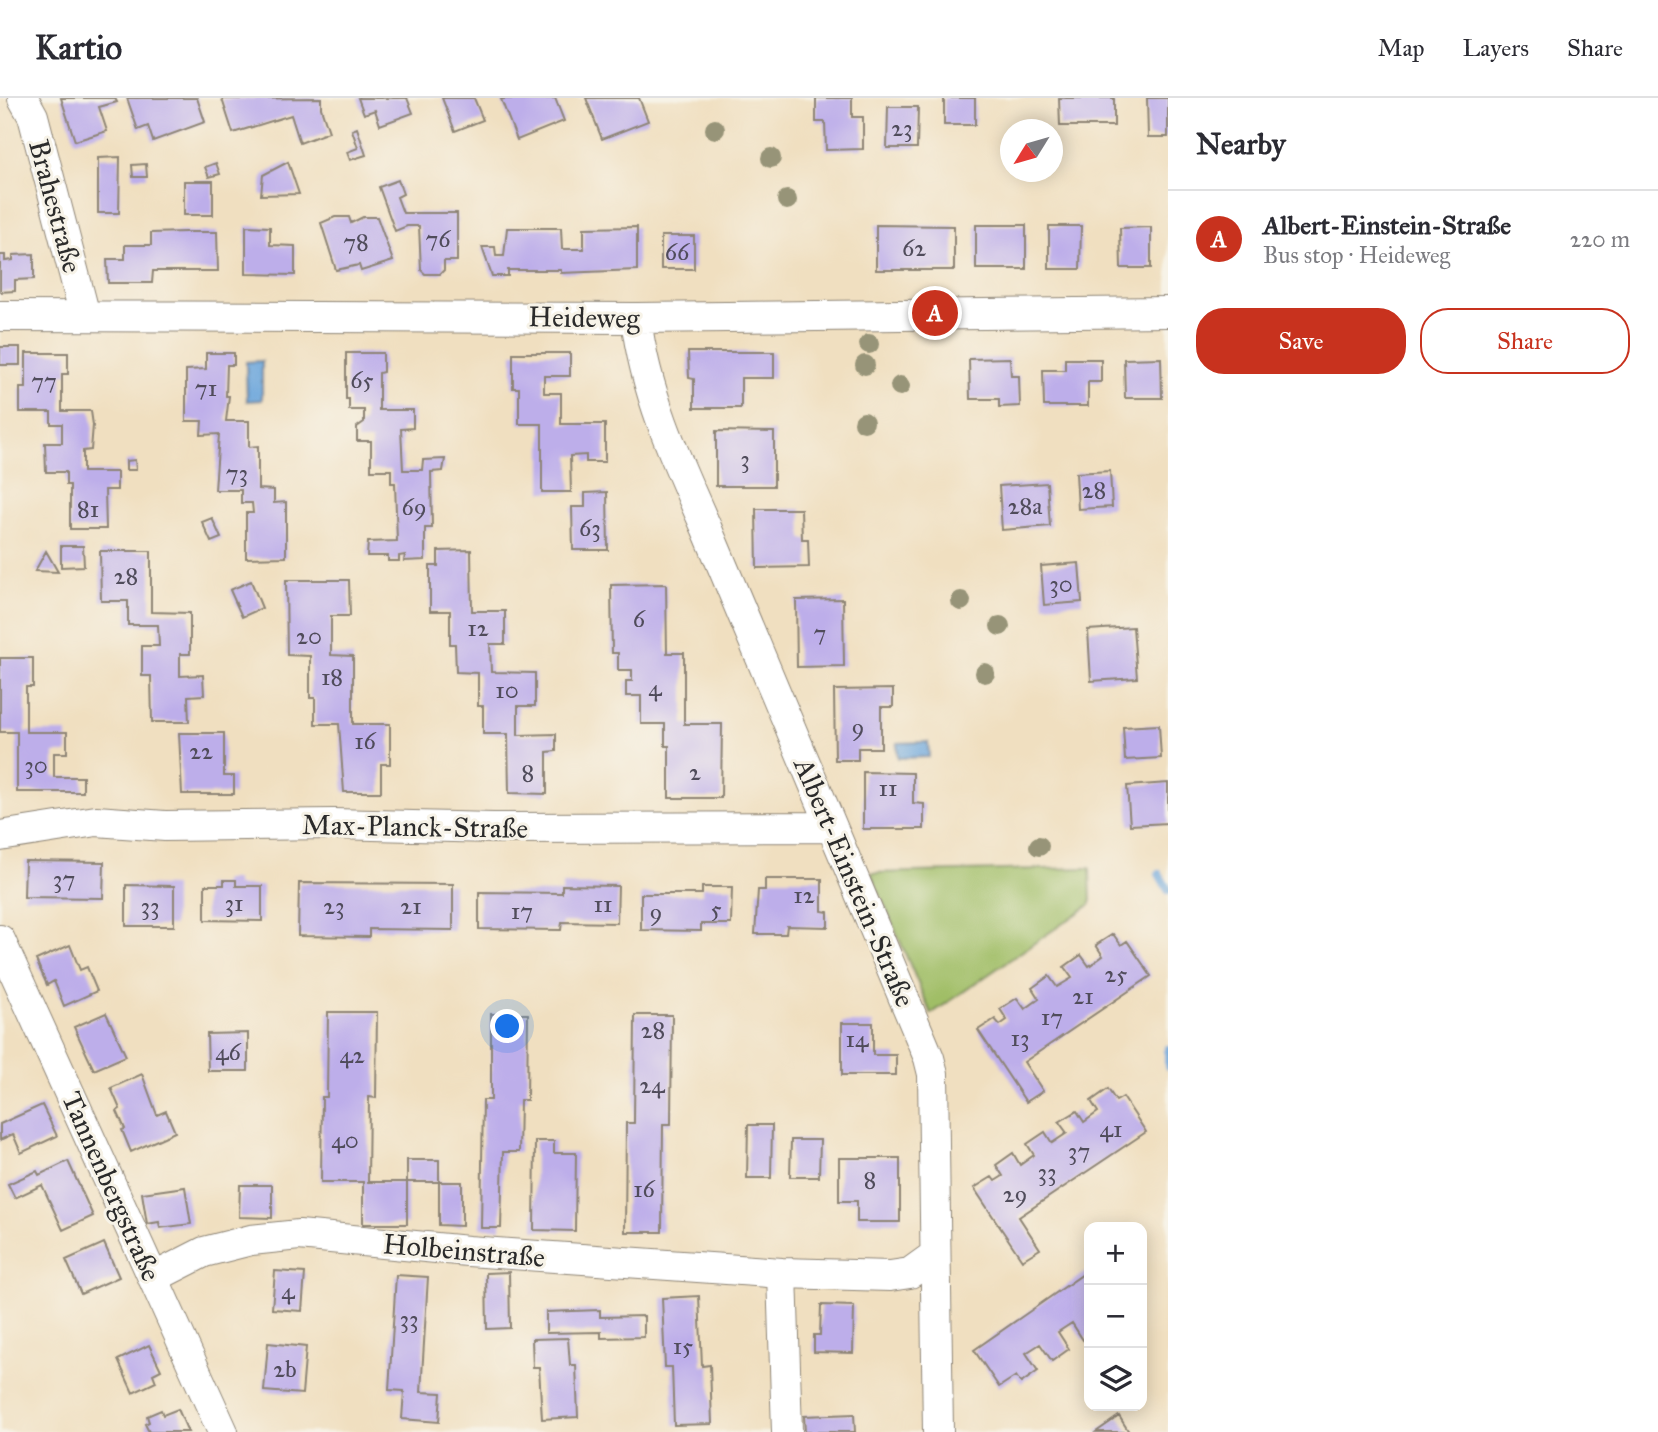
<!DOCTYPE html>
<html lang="en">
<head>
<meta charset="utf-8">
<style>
	:root { --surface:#fff; --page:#f2f2f3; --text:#2b2b33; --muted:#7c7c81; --line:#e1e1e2; --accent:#c8321e }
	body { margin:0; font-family:"IM FELL Great Primer",serif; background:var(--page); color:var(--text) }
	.controls { position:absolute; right:21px; bottom:21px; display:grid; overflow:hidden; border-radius:14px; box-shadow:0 4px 18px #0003 }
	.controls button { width:63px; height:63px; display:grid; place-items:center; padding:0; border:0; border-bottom:2px solid var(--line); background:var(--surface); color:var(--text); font:35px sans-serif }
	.compass { position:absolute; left:1000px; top:21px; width:63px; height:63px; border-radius:50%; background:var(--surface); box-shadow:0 4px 18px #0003; rotate:233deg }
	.you { position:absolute; left:508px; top:929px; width:24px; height:24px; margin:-18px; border:5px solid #fff; border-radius:50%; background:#1a73e8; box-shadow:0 0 0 10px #1a73e833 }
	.badge { display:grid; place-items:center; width:46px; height:46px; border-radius:50%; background:var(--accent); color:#fff; font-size:23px; font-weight:700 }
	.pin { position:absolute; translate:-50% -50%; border:4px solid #fff; box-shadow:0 2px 7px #0006 }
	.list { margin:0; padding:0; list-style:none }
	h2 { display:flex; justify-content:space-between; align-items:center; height:91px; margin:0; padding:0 28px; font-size:30px }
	h2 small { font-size:23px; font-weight:400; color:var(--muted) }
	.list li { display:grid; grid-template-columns:46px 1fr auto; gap:21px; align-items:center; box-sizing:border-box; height:98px; padding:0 28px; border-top:2px solid var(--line) }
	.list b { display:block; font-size:26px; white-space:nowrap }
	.list p { margin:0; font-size:23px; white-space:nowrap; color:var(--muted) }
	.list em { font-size:23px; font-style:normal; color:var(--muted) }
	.actions { display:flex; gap:14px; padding:21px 28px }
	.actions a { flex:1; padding:16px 0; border:2px solid var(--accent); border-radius:28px; text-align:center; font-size:24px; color:var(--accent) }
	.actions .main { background:var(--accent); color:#fff }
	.icon { flex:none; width:38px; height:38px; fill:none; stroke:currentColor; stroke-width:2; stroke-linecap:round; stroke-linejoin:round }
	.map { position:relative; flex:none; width:1168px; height:1334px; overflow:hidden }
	header { display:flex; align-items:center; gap:42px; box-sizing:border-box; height:98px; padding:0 35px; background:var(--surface); border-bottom:2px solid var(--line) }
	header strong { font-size:33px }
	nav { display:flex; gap:38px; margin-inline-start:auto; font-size:24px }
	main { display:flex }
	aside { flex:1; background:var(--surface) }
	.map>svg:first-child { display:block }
</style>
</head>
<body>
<header>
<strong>Kartio</strong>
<nav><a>Map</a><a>Layers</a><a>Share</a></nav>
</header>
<main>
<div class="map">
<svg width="1168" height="1334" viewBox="0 0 1168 1334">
	<rect width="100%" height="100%" fill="#f7f3e8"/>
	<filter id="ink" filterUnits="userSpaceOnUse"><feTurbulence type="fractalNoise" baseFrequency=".0143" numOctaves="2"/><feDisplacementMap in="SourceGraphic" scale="14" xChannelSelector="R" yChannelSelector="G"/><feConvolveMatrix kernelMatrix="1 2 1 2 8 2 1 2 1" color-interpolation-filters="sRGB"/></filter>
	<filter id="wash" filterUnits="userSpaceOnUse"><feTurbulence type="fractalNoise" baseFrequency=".00686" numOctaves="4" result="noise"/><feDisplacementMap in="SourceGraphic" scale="28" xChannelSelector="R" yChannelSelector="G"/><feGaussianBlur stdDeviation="1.57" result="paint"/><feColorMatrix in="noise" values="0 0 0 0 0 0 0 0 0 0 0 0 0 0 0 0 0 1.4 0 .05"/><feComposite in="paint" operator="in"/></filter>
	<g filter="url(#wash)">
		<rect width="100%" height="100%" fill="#f0dfc0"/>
		<path fill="#a0be66" stroke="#667448" stroke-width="2" d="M1090 770 1091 806 931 916 871 775Z"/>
		<path fill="#6ca6dc" stroke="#4c6884" stroke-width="2" d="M262 263V302L247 303 246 264Z
			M928 644 929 659 898 660 897 645Z"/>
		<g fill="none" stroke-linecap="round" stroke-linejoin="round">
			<path stroke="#6ca6dc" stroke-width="8" d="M1159 776 1168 792
				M1168 951V968"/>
		</g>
		<g id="blocks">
			<path fill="#bdaeea" d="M61 0H115L117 4 99 9 107 33 75 43Z
				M127 0H197L205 24 153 43 148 28 138 32Z
				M321 0V10L329 34 300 45 291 17 233 35 222 1Z
				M358 0H407L413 15 380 27 375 12 364 16Z
				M442 0H474L483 22 455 33Z
				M555 0 564 23 517 42 501 1Z
				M586 0H639L648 23 602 41Z
				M816 0H852V19H863V51L826 52 825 24H816Z
				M944 0H975V27H944Z
				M1059 0H1114V28H1060Z
				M1147 0H1168V39H1148Z
				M888 9H918L917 50H887Z
				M357 30 366 57 350 62 347 54 358 50 352 32Z
				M120 59 119 115H98V60Z
				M288 64 299 96 261 97 263 77Z
				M216 65 220 76 209 79 205 69Z
				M146 66 147 79H133L132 67Z
				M398 82 403 96 397 99 403 115H457V163H444V172L440 176H425L421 172 419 128H407L395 133 379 89Z
				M184 83H213V117H184Z
				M335 119H349L351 125 363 119H377L393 163 361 173 359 167 336 172 321 125Z
				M876 127 954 128V172H876Z
				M976 127H1026V171H976Z
				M246 128 270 129V147L295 148V177L246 176Z
				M1049 128H1081L1080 171H1049Z
				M637 129V172L561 175V172H508V178H492L482 149H495L496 158H504L507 130H561L562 151H584V130Z
				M1151 129V170H1121L1120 130Z
				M185 134H217L218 173H153L152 185H108L107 161H125V147H151V135Z
				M661 138H694V171H661Z
				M34 156V181L15 182V193L0 194V157H5V163L13 162V157Z
				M0 249H20V267H0Z
				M688 254H774V280H741V310H694V281L689 280Z
				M26 255H68V276H62V313H91L93 327 91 352 83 353V374H117V392H105L106 431H70V387H66V374H46L45 345H62V326H51V314H20V290H26Z
				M206 255H234V267H227L226 298H229L226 323H249V349L258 348V391L274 392V405L286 404V459L246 460V415H253L252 405H241V392H215L219 336 201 337 202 323H186V272L206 271Z
				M346 255H383V274L379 275V312H413V330L401 331 403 372H422L423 362 445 361 443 373 431 374 432 430H425V462L404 463 405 457 399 458V463H388V458H367L368 444 397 443 395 385H391V372H371V343H357V329L364 324V312H349V301H346Z
				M513 255H570V278H544V295H561V326H605V364H586V357L570 358 571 394H542V326H519V290H513Z
				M1010 260 1011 278H1019L1020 308 999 309V301H970L969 261Z
				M1161 260 1162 300H1125L1124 261Z
				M1065 261H1101V284H1088V308H1044L1043 272H1065Z
				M716 333 774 334V388H716Z
				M135 362 136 372H126V363Z
				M1110 373 1112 409 1078 411 1076 375Z
				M1047 385 1050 428 1002 432 999 388Z
				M607 394 608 452H573L572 409H585V395Z
				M756 411H801L802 441H808L809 469 757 470Z
				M212 420 221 440 211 444 202 424Z
				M61 448H83L84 468 61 469Z
				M471 452 472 513H505V546H490L491 574 535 575V608H518V637L556 636V653L547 654V696L509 695 508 636H483V608H478V575L456 574 455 546H450V513H430V468H438V453Z
				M46 453 58 474 35 473Z
				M100 453H151V514L190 515V556H180V578L203 577 204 597 188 598 189 624H152L151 578H142V548H159L158 527H128V503H101Z
				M1079 465 1082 504 1044 507 1041 468Z
				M286 482H349L350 518H331V557L353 558V626H390V666H381V694H344L339 626H315V600H310V558L287 557Z
				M251 483 262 510 242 519 230 492Z
				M666 486 667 555H684V626H722L721 700H669V648H665V626H641V598H626V583H632V572H618V555H612L611 487Z
				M843 501 844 568 797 569 796 502Z
				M1133 529 1137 580 1091 583 1088 532Z
				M0 560H33V589H26V634H67V655H54V679H83V694H17V634H0Z
				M893 591V609H881V650H858V662H835L834 592Z
				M1159 627 1161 660 1125 662 1123 629Z
				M179 635H224V678H234V696H182Z
				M863 674 913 675V705L924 706V731H863Z
				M1168 685V725L1130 727 1127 688Z
				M25 763 104 764 103 800 24 799Z
				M765 781H822V813L828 814V829L787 828 786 836H755L758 792H765Z
				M224 782H236V788H262V823L205 822V787H224Z
				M299 785 453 786V832L369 831V839L298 838Z
				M126 787 174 788V828H126Z
				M562 787 618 788 617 825 562 824 561 832 479 831V794L562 795Z
				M702 789H732L731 826H701V833L641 832V796H702Z
				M1113 836 1121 847 1127 843 1151 878 1024 964 1043 993 1026 1004 978 932 995 921 1000 927 1007 922 1000 911 1017 900 1025 911 1039 901 1032 890 1049 878 1057 889 1072 880 1064 869 1081 857 1089 868 1103 858 1096 847Z
				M70 847 80 872 87 869 97 893 64 908 54 883 47 887 36 862Z
				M328 914H377L376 1000 369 999 368 1084H407V1062H439V1084H462V1128L439 1127V1084H407V1126H363V1084H321L322 999H327Z
				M106 915 126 958 94 972 74 929Z
				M491 916H528L527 1002H520L519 1054H503L501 1130H481L483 1002H491Z
				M635 917H672L671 1026H663L662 1134H625L626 1025H634Z
				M842 925H873V957H896V977H842Z
				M248 935V973H208L207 936Z
				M142 976 157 1017 166 1013 175 1034 131 1054 122 1032 125 1031 117 1013 120 1011 111 990Z
				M1108 991 1116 1003 1123 999 1146 1034 1019 1119 1040 1151 1022 1162 974 1090 992 1079 995 1083 1003 1078 996 1067 1013 1055 1020 1067 1034 1057 1027 1046 1045 1034 1052 1045 1067 1035 1059 1024 1077 1013 1084 1024 1098 1014 1091 1003Z
				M42 1007 57 1038 21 1055 13 1036 0 1042V1026Z
				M748 1027H772L771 1080H747Z
				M791 1042H820L819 1079H790Z
				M535 1043H554V1055H576L575 1133 534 1132Z
				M839 1060H900V1124H857V1103H839Z
				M68 1063 93 1118 63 1132 42 1087 15 1100 8 1086 37 1073 39 1077Z
				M240 1087H272V1120L239 1119Z
				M185 1089 191 1126 160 1130 159 1124 147 1126 142 1095Z
				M104 1145 119 1179 81 1196 66 1162Z
				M1089 1172V1238L1083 1242 1072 1225 1058 1234 1069 1251 1052 1263 1040 1246 1026 1255 1038 1273 1021 1285 1016 1278 999 1289 974 1252Z
				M275 1173 305 1175 302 1213 272 1211Z
				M509 1174 510 1230 487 1231 486 1175Z
				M396 1177 428 1179 421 1294 441 1295 439 1324 402 1321 404 1293 389 1292Z
				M699 1198 702 1268 710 1267 712 1326 674 1327 672 1269H665L662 1200Z
				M821 1207 854 1208 853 1255 814 1254V1237H820Z
				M600 1212V1219L644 1218V1239L601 1240V1234L546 1235V1214Z
				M568 1240 570 1267H576L578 1319 542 1321 539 1269H533L532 1241Z
				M268 1245 306 1249 302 1296 264 1293Z
				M149 1247 161 1272 153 1276 156 1284 133 1295 118 1262Z
				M178 1311 188 1334H149L145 1326 149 1324 147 1318 161 1312 163 1317Z
				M854 1316 855 1334H805L804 1318Z
				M1119 1318 1129 1334H1096Z"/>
		</g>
	</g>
	<g filter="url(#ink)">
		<use href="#blocks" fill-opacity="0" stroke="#8e8576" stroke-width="2"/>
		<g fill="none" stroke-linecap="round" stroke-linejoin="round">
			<defs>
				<path id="minor" d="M23 0 33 18 85 218
					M0 218 636 220 1168 214
					M636 220C645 294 675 360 706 429L929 960 933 976 938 1334
					M0 738 96 723 165 728 333 726 493 730 831 729
					M0 842 223 1334
					M782 1175 787 1334
					M153 1180 204 1154 251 1142 299 1137 468 1153 782 1175 890 1178 910 1175 935 1157"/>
			</defs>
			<use href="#minor" stroke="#8e8576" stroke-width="32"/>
			<use href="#minor" stroke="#fff" stroke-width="30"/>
		</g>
		<g fill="#979478">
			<circle cx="715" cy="31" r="10"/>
			<circle cx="771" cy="60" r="10"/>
			<circle cx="787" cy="102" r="10"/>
			<circle cx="869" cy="246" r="10"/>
			<circle cx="865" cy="267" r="10"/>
			<circle cx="900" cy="288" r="10"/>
			<circle cx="864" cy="324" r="10"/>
			<circle cx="961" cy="503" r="10"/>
			<circle cx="1000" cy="528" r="10"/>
			<circle cx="985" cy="575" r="10"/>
			<circle cx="1039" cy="748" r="10"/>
		</g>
	</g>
	<g text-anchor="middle" stroke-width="6" stroke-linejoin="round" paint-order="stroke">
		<g font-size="24" fill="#504c5b">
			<text x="902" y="38">23</text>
			<text x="438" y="149">76</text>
			<text x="356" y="152">78</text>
			<text x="914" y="158">62</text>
			<text x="677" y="162">66</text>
			<text x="362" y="290">65</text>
			<text x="44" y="291">77</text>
			<text x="206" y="298">71</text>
			<text x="745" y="369">3</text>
			<text x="237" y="383">73</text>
			<text x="1094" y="400">28</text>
			<text x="1025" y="416">28a</text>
			<text x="414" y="417">69</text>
			<text x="88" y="419">81</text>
			<text x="590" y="438">63</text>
			<text x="126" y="486">28</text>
			<text x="1061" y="494">30</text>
			<text x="639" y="529">6</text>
			<text x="478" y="538">12</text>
			<text x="820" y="543">7</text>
			<text x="309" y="546">20</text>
			<text x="332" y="587">18</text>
			<text x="655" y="598">4</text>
			<text x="507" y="600">10</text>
			<text x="858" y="637">9</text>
			<text x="365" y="651">16</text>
			<text x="201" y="661">22</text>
			<text x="36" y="675">30</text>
			<text x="695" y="682">2</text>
			<text x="528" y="683">8</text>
			<text x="888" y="698">11</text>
			<text x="64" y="789">37</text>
			<text x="804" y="805">12</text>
			<text x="234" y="813">31</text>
			<text x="603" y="814">11</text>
			<text x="150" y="816">33</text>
			<text x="334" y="816">23</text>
			<text x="411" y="816">21</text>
			<text x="716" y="819">5</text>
			<text x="522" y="821">17</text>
			<text x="656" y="822">9</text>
			<text x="1116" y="884">25</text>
			<text x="1083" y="906">21</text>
			<text x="1052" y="927">17</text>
			<text x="653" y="940">28</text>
			<text x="1020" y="948">13</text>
			<text x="857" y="949">14</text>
			<text x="228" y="962">46</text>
			<text x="352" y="965">42</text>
			<text x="652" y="995">24</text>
			<text x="1111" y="1039">41</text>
			<text x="345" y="1050">40</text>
			<text x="1079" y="1061">37</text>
			<text x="1047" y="1082">33</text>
			<text x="870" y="1090">8</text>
			<text x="644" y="1099">16</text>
			<text x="1015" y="1104">29</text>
			<text x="288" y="1201">4</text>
			<text x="409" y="1229">33</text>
			<text x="683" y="1256">15</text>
			<text x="285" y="1279">2b</text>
		</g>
		<g font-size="28" fill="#2b2b2b" stroke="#f7f3e8">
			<text transform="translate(56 108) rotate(75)" y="10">Brahestraße</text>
			<text transform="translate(584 219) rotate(1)" y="10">Heideweg</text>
			<text transform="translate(415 728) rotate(1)" y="10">Max-Planck-Straße</text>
			<text transform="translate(855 784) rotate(67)" y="10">Albert-Einstein-Straße</text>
			<text transform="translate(112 1088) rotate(66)" y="10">Tannenbergstraße</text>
			<text transform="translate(464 1152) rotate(5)" y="10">Holbeinstraße</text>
		</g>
	</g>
</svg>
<div class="controls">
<button>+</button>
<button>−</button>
<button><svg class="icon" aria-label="layers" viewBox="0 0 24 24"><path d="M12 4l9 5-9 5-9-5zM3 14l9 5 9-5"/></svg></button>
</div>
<svg class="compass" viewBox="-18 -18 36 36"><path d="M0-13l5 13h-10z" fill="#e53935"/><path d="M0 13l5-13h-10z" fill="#7c7c81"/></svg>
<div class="you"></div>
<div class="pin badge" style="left:935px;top:215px">A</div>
</div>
<aside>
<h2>Nearby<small></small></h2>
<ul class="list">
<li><span class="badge">A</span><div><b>Albert-Einstein-Straße</b><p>Bus stop · Heideweg</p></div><em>220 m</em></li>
</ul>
<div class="actions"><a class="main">Save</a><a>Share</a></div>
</aside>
</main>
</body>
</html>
